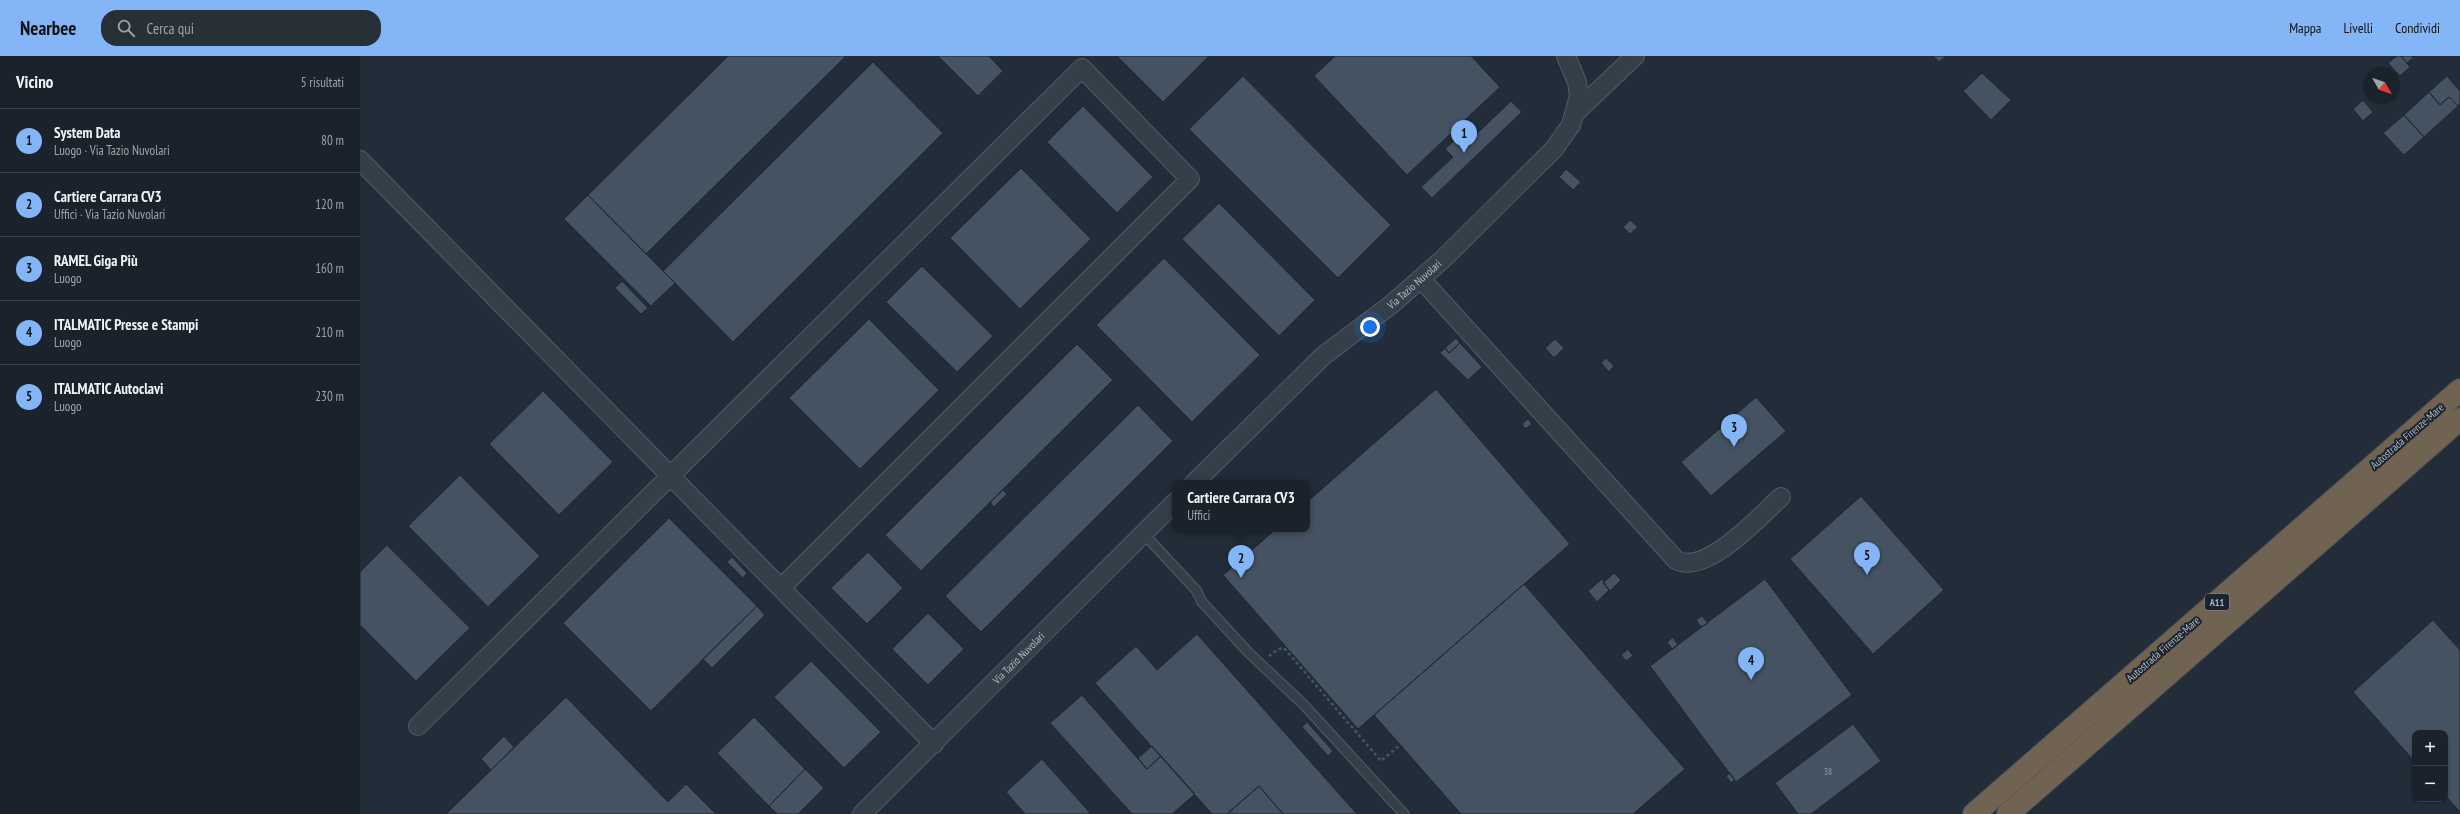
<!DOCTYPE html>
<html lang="it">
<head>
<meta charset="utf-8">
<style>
	:root { --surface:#1a222b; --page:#272f37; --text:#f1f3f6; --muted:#9fa4a9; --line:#383f47; --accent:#84b6f7 }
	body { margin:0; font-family:"PT Sans Narrow",sans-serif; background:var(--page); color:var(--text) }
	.controls { position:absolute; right:12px; bottom:12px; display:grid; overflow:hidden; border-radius:8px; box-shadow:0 1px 3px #0004 }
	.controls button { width:36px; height:36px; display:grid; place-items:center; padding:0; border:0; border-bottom:1px solid var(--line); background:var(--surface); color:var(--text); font:20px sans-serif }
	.compass { position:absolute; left:2004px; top:12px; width:36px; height:36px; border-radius:50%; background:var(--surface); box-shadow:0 1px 3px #0004; rotate:130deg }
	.you { position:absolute; left:1010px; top:271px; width:14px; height:14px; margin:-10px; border:3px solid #fff; border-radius:50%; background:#1a73e8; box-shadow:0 0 0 6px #1a73e833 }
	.badge { display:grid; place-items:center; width:26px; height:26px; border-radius:50%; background:var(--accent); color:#111; font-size:13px; font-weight:700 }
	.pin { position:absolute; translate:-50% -33px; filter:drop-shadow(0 1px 2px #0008) }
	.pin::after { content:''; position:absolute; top:21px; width:14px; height:12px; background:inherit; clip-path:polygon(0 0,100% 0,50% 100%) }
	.popup { position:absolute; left:812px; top:424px; width:138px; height:52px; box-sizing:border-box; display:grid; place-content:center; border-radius:8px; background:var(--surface); filter:drop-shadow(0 1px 3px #0005); font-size:13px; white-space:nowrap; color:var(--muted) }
	.popup b { font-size:15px; color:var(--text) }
	.popup::after { content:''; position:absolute; left:50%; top:100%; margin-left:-8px; border:8px solid transparent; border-top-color:var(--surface) }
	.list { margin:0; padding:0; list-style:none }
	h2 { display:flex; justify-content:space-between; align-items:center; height:52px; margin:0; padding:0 16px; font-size:17px }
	h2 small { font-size:13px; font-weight:400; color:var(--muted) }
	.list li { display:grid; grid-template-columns:26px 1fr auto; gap:12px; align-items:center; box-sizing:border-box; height:64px; padding:0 16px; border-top:1px solid var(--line) }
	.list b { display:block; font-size:15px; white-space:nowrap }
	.list p { margin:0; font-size:13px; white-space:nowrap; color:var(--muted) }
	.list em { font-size:13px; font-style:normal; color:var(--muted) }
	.icon { flex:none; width:22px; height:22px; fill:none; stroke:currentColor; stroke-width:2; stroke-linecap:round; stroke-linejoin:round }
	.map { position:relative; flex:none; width:2100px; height:758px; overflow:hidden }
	header { display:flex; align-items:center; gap:24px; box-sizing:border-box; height:56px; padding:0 20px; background:var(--accent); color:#111 }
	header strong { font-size:19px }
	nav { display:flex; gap:22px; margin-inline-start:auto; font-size:14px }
	.search { width:280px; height:36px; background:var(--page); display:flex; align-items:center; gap:10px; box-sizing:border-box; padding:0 14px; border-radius:16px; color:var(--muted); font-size:15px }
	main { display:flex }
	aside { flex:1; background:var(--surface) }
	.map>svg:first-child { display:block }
</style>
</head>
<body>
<header>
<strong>Nearbee</strong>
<div class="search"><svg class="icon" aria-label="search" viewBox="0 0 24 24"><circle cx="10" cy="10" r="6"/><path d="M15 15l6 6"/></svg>Cerca qui</div>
<nav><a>Mappa</a><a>Livelli</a><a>Condividi</a></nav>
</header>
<main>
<aside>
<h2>Vicino<small>5 risultati</small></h2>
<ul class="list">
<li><span class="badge">1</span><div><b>System Data</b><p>Luogo · Via Tazio Nuvolari</p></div><em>80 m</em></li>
<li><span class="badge">2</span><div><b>Cartiere Carrara CV3</b><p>Uffici · Via Tazio Nuvolari</p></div><em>120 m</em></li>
<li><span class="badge">3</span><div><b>RAMEL Giga Più</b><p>Luogo</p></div><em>160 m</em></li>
<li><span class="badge">4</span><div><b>ITALMATIC Presse e Stampi</b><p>Luogo</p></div><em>210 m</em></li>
<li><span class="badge">5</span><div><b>ITALMATIC Autoclavi</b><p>Luogo</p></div><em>230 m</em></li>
</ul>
</aside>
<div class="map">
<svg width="2100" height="758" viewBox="0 0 2100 758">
	<rect width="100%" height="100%" fill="#222d39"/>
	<path fill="#445261" stroke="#1c2631" d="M368 0H486L286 198 228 139Z
		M578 0H629L643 15 618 40Z
		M757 0H849L803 46Z
		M975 0H1111L1140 31 1047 119 954 20Z
		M1573 0H1586L1579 6Z
		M2037 0H2041L2050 11 2040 20 2028 7Z
		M2041 0H2052L2053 2 2047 7Z
		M513 6 583 77 373 286 303 215Z
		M1622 17 1651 44 1631 64 1603 35Z
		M883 20 1031 169 978 222 829 73Z
		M2087 20 2100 35V48L2098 50 2089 41 2080 49 2069 36Z
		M2069 36 2080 49 2089 41 2098 50 2064 81 2044 59Z
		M2003 44 2013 56 2003 65 1993 53Z
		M1151 45 1162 56 1072 142 1061 131 1093 101 1085 93 1097 82 1104 90Z
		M723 50 793 121 757 157 687 86Z
		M2044 59 2064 81 2044 99 2023 77Z
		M661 112 731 183 660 253 590 182Z
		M1206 113 1221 126 1213 134 1199 121Z
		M228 139 315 227 291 250 204 163Z
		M859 147 955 244 919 280 822 183Z
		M1270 164 1278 171 1270 178 1263 171Z
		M804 202 900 299 832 366 736 269Z
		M562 210 633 280 597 316 526 246Z
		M262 225 288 252 281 258 255 232Z
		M509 263 579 334 500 413 429 342Z
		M1096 282 1100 287 1089 297 1085 292Z
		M1195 283 1204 292 1194 302 1185 292Z
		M1100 287 1122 311 1108 324 1080 297 1085 292 1089 297Z
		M717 288 753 324 561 515 525 479Z
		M1246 302 1254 310 1249 316 1241 307Z
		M1076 333 1210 488 998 673 863 519 916 473H947V446Z
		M183 335 253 406 199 459 129 388Z
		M1396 341 1426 375 1351 440 1321 406Z
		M778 349 813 385 621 576 585 540Z
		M1168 363 1172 368 1165 373 1162 368Z
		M100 419 180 500 128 551 48 470Z
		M643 434 647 438 634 451 630 446Z
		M1501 440 1584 534 1513 598 1430 503Z
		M309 462 397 550 291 655 203 567Z
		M27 489 110 572 56 625 0 569V516Z
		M508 496 543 532 507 568 471 532Z
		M372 501 387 517 383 522 367 506Z
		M1254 517 1261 524 1250 535 1243 527Z
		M1242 523 1249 534 1237 546 1228 535Z
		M1405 523 1492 639 1376 726 1290 610Z
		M1164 528 1325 713 1273 758H1101L1014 659Z
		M397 550 405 559 352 612 343 603Z
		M568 557 604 593 568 629 532 593Z
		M1342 560 1348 567 1341 571 1336 564Z
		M2073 564 2100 594V756L2085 739V677H2055V706L1993 636Z
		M837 578 997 758H923L899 730 867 758H852L735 627 776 590 797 614Z
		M1313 581 1318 589 1312 593 1307 586Z
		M1268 593 1273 600 1266 605 1261 599Z
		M451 605 521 676 484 712 414 641Z
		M722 639 787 713 801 700 835 738 812 758H772L690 667Z
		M206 641 308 746 326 728 356 758H86Z
		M394 661 445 713 409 750 357 697Z
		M947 666 973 695 968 700 942 671Z
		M1493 668 1521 705 1451 758H1438L1415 727Z
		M144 680 154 691 131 714 121 703Z
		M792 690 801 700 787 713 778 702Z
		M682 703 731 758H665L646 736Z
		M445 713 464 732 438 758H417L409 750Z
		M1370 717 1375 724 1371 727 1366 720Z
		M899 730 923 758H867Z"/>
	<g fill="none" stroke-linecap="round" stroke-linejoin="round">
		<defs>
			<path id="lane" d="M783 477 836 534 842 546 888 596 944 649 1044 758"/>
			<g id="street">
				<path d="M1215 57 1275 0"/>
				<path d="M0 104 574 688"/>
				<path d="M1061 223 1316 504C1346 520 1399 461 1421 441"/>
				<path id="s1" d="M834 427 963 300 1032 248 1083 203 1194 93 1211 69 1219 40 1217 26 1206 0"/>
				<path d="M58 670 722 12 830 123 421 532"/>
				<path id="s2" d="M502 758 815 446"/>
			</g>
			<path id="highway" d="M1614 758 2100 334
				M1648 758 2100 363"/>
		</defs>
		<use href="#lane" stroke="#535c68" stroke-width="11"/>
		<use href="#street" stroke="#535c68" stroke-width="20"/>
		<use href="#highway" stroke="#404955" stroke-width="24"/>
		<path stroke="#43585a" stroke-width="2.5" stroke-dasharray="3 3" stroke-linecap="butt" d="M909 600 918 593 924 592 1021 705 1040 689"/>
		<use href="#lane" stroke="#353f4a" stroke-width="9"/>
		<use href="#street" stroke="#353f4a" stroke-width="18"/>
		<use href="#highway" stroke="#706352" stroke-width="22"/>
	</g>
	<g text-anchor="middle" stroke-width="4" stroke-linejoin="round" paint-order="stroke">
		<g font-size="9" fill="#959fad">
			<text x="1468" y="719">38</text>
		</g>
		<rect fill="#1b242e" stroke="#838c98" stroke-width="1" x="1845" y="538" width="24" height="16" rx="3"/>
		<g font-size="10" font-weight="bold" fill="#b0b9c6">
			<text x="1857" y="550">A11</text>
		</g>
		<g font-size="11" fill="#b0b9c6" stroke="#1b242e">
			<text dy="4" stroke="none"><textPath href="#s1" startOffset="297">Via Tazio Nuvolari</textPath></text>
			<text transform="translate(2047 380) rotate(-41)" y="4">Autostrada Firenze-Mare</text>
			<text transform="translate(1803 593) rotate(-41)" y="4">Autostrada Firenze-Mare</text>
			<text dy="4" stroke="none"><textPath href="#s2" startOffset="221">Via Tazio Nuvolari</textPath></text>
		</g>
	</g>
</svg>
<div class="controls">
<button>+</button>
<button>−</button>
</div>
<svg class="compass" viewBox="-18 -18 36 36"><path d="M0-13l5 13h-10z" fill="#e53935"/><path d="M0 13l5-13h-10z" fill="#9fa4a9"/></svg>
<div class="you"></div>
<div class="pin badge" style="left:1104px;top:97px">1</div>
<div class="pin badge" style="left:881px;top:522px">2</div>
<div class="popup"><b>Cartiere Carrara CV3</b>Uffici</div>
<div class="pin badge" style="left:1374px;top:391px">3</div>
<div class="pin badge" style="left:1391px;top:624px">4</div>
<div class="pin badge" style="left:1507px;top:519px">5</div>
</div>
</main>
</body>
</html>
